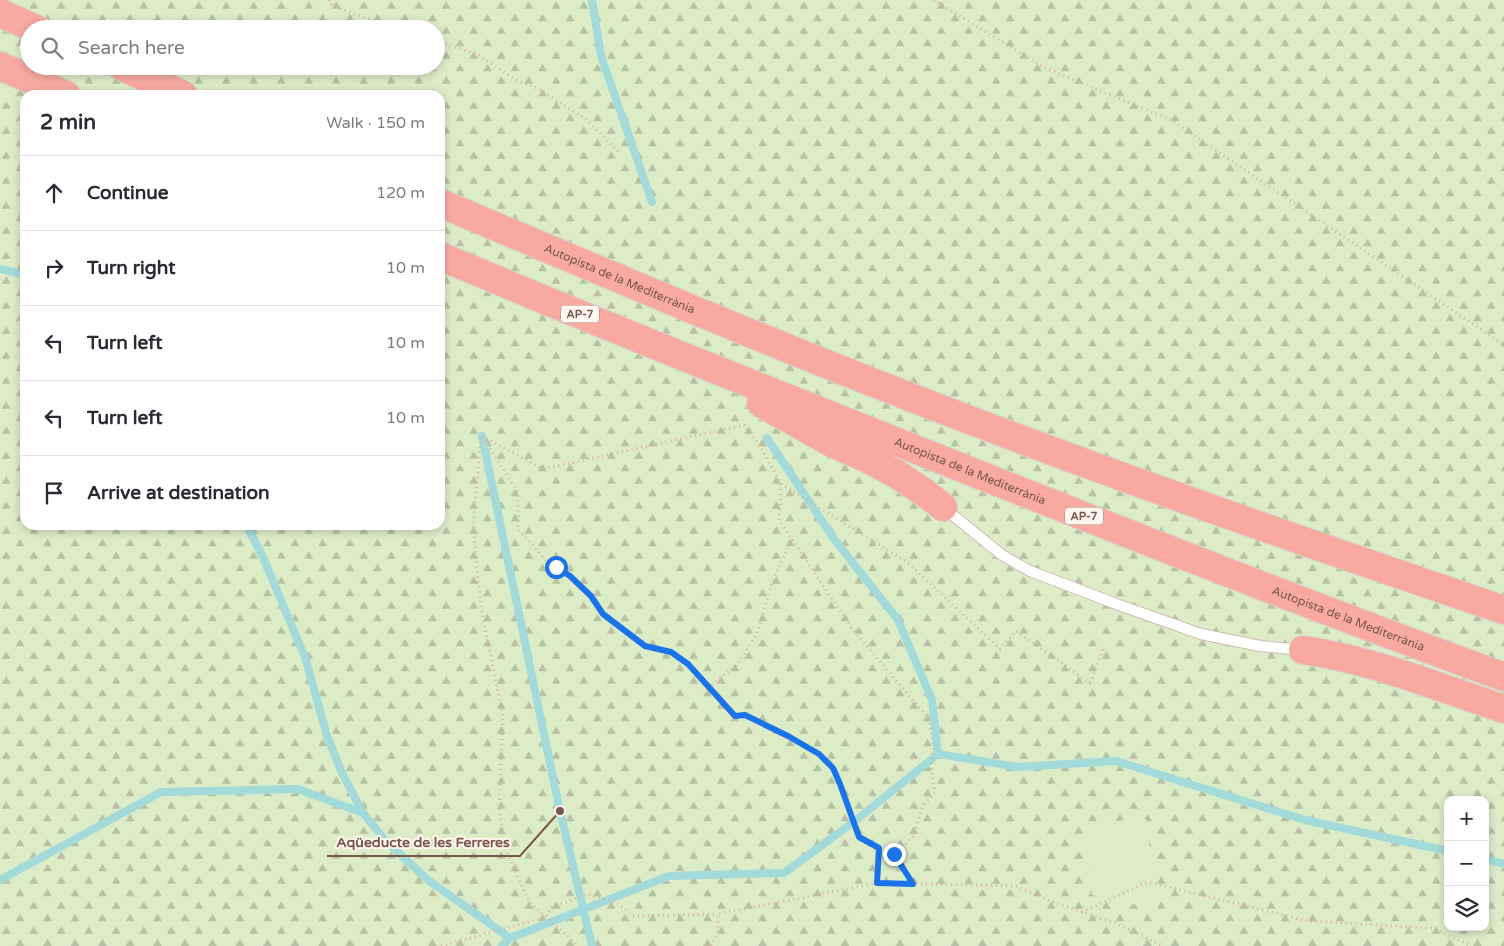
<!DOCTYPE html>
<html lang="en">
<head>
<meta charset="utf-8">
<style>
	:root { --surface:#fff; --page:#f2f2f3; --text:#2b2b33; --muted:#7c7c81; --line:#e1e1e2 }
	body { margin:0; font-family:"Varela Round",sans-serif; background:var(--page); color:var(--text) }
	.controls { position:absolute; right:15px; bottom:15px; display:grid; overflow:hidden; border-radius:10px; box-shadow:0 2px 8px #0003 }
	.controls button { width:45px; height:45px; display:grid; place-items:center; padding:0; border:0; border-bottom:1px solid var(--line); background:var(--surface); color:var(--text); font:25px sans-serif }
	.stop { position:absolute; width:15px; height:15px; margin:-11px; border:4px solid #1a73e8; border-radius:50%; background:#fff }
	.stop.end { background:#1a73e8; border-color:#fff; box-shadow:0 1px 5px #0008 }
	.list { margin:0; padding:0; list-style:none }
	h2 { display:flex; justify-content:space-between; align-items:center; height:65px; margin:0; padding:0 20px; font-size:21px }
	h2 small { font-size:16px; font-weight:400; color:var(--muted) }
	.list li { display:grid; grid-template-columns:32px 1fr auto; gap:15px; align-items:center; box-sizing:border-box; height:75px; padding:0 20px; border-top:1px solid var(--line) }
	.list b { display:block; font-size:19px; white-space:nowrap }
	.list em { font-size:16px; font-style:normal; color:var(--muted) }
	.icon { flex:none; width:28px; height:28px; fill:none; stroke:currentColor; stroke-width:2; stroke-linecap:round; stroke-linejoin:round }
	.map { position:relative; flex:none; width:1504px; height:946px; overflow:hidden }
	.search { position:absolute; background:var(--surface); box-shadow:0 2px 8px #0003; left:20px; top:20px; width:425px; height:55px; display:flex; align-items:center; gap:12px; box-sizing:border-box; padding:0 18px; border-radius:28px; color:var(--muted); font-size:19px }
	.panel { position:absolute; background:var(--surface); box-shadow:0 2px 8px #0003; left:20px; top:90px; width:425px; height:440px; border-radius:15px }
	.map>svg:first-child { display:block }
</style>
</head>
<body>
<div class="map">
<svg width="1504" height="946" viewBox="0 0 1504 946">
	<defs>
		<pattern id="forest-firs" width="22" height="20" patternUnits="userSpaceOnUse" patternTransform="scale(1.25)"><rect width="22" height="20" fill="#dcecc7"/><path d="M5 1l3.5 6h-7zM16 11l3.5 6h-7z" fill="#b7c2a4"/></pattern>
	</defs>
	<rect width="100%" height="100%" fill="#fdf3ea"/>
	<path fill="url(#forest-firs)" fill-rule="evenodd" d="M0 0H1504V946H0ZM29 29H436V66H29ZM25 95H440V525H25ZM1448 800H1485V927H1448Z"/>
	<path fill="#dcecc7" d="M1146 819 1158 910 1092 895 1083 823Z"/>
	<g fill="none" stroke-linecap="round" stroke-linejoin="round">
		<path stroke="#a3dada" stroke-width="8" d="M592 0 601 56 652 202
			M0 269 25 275
			M482 436 560 811 592 946
			M767 438 834 539 898 620 932 700 938 754
			M246 525 263 557 306 660 327 736 341 771 363 813 385 840 428 880 510 938
			M1485 859 1504 864
			M0 880 161 792 298 789 363 813
			M502 946 510 938 669 876 784 873 855 821 938 754 1018 767 1116 761 1305 820 1448 851"/>
		<defs>
			<path id="lane" d="M944 508 1002 555 1030 571 1119 605 1201 634 1260 646 1303 650"/>
			<g id="highway">
				<path d="M0 13 36 29"/>
				<path d="M0 66 66 95"/>
				<path d="M121 66 183 95"/>
				<path id="s1" d="M440 203C617 278 795 354 975 422 1150 489 1327 550 1504 610"/>
				<path id="s2" d="M440 256C585 318 731 376 877 434 1085 517 1294 600 1504 677"/>
				<path d="M761 403 832 443 866 458 895 473 925 493 943 507"/>
				<path d="M1303 650C1373 660 1438 687 1504 709"/>
			</g>
		</defs>
		<use href="#lane" stroke="#d3bbb1" stroke-width="12"/>
		<use href="#highway" stroke="#dacfcd" stroke-width="30"/>
		<path stroke="#d9b0a3" stroke-width="3" stroke-dasharray="1 4" stroke-linecap="butt" d="M329 0 332 6 399 29
			M934 0 1045 68 1171 120 1504 345
			M436 41 477 54 516 80 537 88 586 119 619 152
			M482 436 518 492V530L531 543 547 562 570 576 591 597 603 614 645 646 671 652 688 664 735 716 745 715 788 736 819 754 833 768 840 784 859 837 879 848 877 883 1016 886 1053 902 1115 923 1163 946
			M482 436 543 469 744 425 759 444 781 484 779 520 853 630 929 719 933 746 931 765 935 792 922 807 914 836 894 854 913 884
			M481 437 473 526 481 608 503 717 499 810 507 852 529 902 579 946
			M781 484 907 562 1000 649 1016 631 1090 683 1104 647
			M708 688 737 665 757 634 772 582 792 539
			M1082 912 1148 882 1308 921 1432 928 1471 946
			M441 946 546 917 552 907 588 894 616 902 633 916 718 914
			M711 946 718 931V914L877 883"/>
		<use href="#lane" stroke="#fff" stroke-width="10"/>
		<use href="#highway" stroke="#f8aaa0" stroke-width="28"/>
	</g>
	<g fill="none" stroke-linecap="round" stroke-linejoin="round">
		<path stroke="#1a73e8" stroke-width="6" d="M556 567 570 576 591 596 603 614 645 646 671 652 688 664 735 716 745 715 788 736 819 754 833 768 840 784 859 837 879 848 877 883 913 884 894 854"/>
	</g>
	<g text-anchor="middle" stroke-width="4" stroke-linejoin="round" paint-order="stroke">
		<g fill="#fff8f1" stroke="#a2867e" stroke-width="1">
			<rect x="561" y="305.5" width="38" height="17" rx="4"/>
			<rect x="1065" y="507.5" width="38" height="17" rx="4"/>
		</g>
		<g font-size="11" font-weight="bold" fill="#7a554c">
			<text x="580" y="318">AP-7</text>
			<text x="1084" y="520">AP-7</text>
		</g>
		<g font-size="12" fill="#7a554c" stroke="#fff8f1">
			<text dy="4" stroke="none"><textPath href="#s1" startOffset="195">Autopista de la Mediterrània</textPath></text>
			<text dy="4" stroke="none"><textPath href="#s2" startOffset="572">Autopista de la Mediterrània</textPath></text>
			<text dy="4" stroke="none"><textPath href="#s2" startOffset="978">Autopista de la Mediterrània</textPath></text>
		</g>
	</g>
	<path fill="none" stroke="#7a554c" stroke-width="2" d="M560 811L520 856H327"/>
	<circle fill="#7a554c" stroke="#fff8f1" stroke-width="2" cx="560" cy="811" r="5"/>
	<g font-size="14" text-anchor="middle" font-weight="bold" fill="#7a554c" stroke="#fff8f1" stroke-width="4" stroke-linejoin="round" paint-order="stroke">
		<text x="423" y="847">Aqüeducte de les Ferreres</text>
	</g>
</svg>
<div class="controls">
<button>+</button>
<button>−</button>
<button><svg class="icon" aria-label="layers" viewBox="0 0 24 24"><path d="M12 4l9 5-9 5-9-5zM3 14l9 5 9-5"/></svg></button>
</div>
<div class="stop" style="left:556px;top:567px"></div>
<div class="stop end" style="left:894px;top:854px"></div>
<div class="search"><svg class="icon" aria-label="search" viewBox="0 0 24 24"><circle cx="10" cy="10" r="6"/><path d="M15 15l6 6"/></svg>Search here</div>
<section class="panel">
<h2>2 min<small>Walk · 150 m</small></h2>
<ul class="list">
<li><svg class="icon" aria-label="ahead" viewBox="0 0 24 24"><path d="M12 20V5M6 11l6-6 6 6"/></svg><div><b>Continue</b></div><em>120 m</em></li>
<li><svg class="icon" aria-label="right" viewBox="0 0 24 24"><path d="M7 20v-9h11M14 6l5 5-5 5"/></svg><div><b>Turn right</b></div><em>10 m</em></li>
<li><svg class="icon" aria-label="left" viewBox="0 0 24 24"><path d="M17 20v-9H6M10 6l-5 5 5 5"/></svg><div><b>Turn left</b></div><em>10 m</em></li>
<li><svg class="icon" aria-label="left" viewBox="0 0 24 24"><path d="M17 20v-9H6M10 6l-5 5 5 5"/></svg><div><b>Turn left</b></div><em>10 m</em></li>
<li><svg class="icon" aria-label="arrive" viewBox="0 0 24 24"><path d="M6 21V4h12l-3 4 3 4H6"/></svg><div><b>Arrive at destination</b></div></li>
</ul>
</section>
</div>
</body>
</html>
